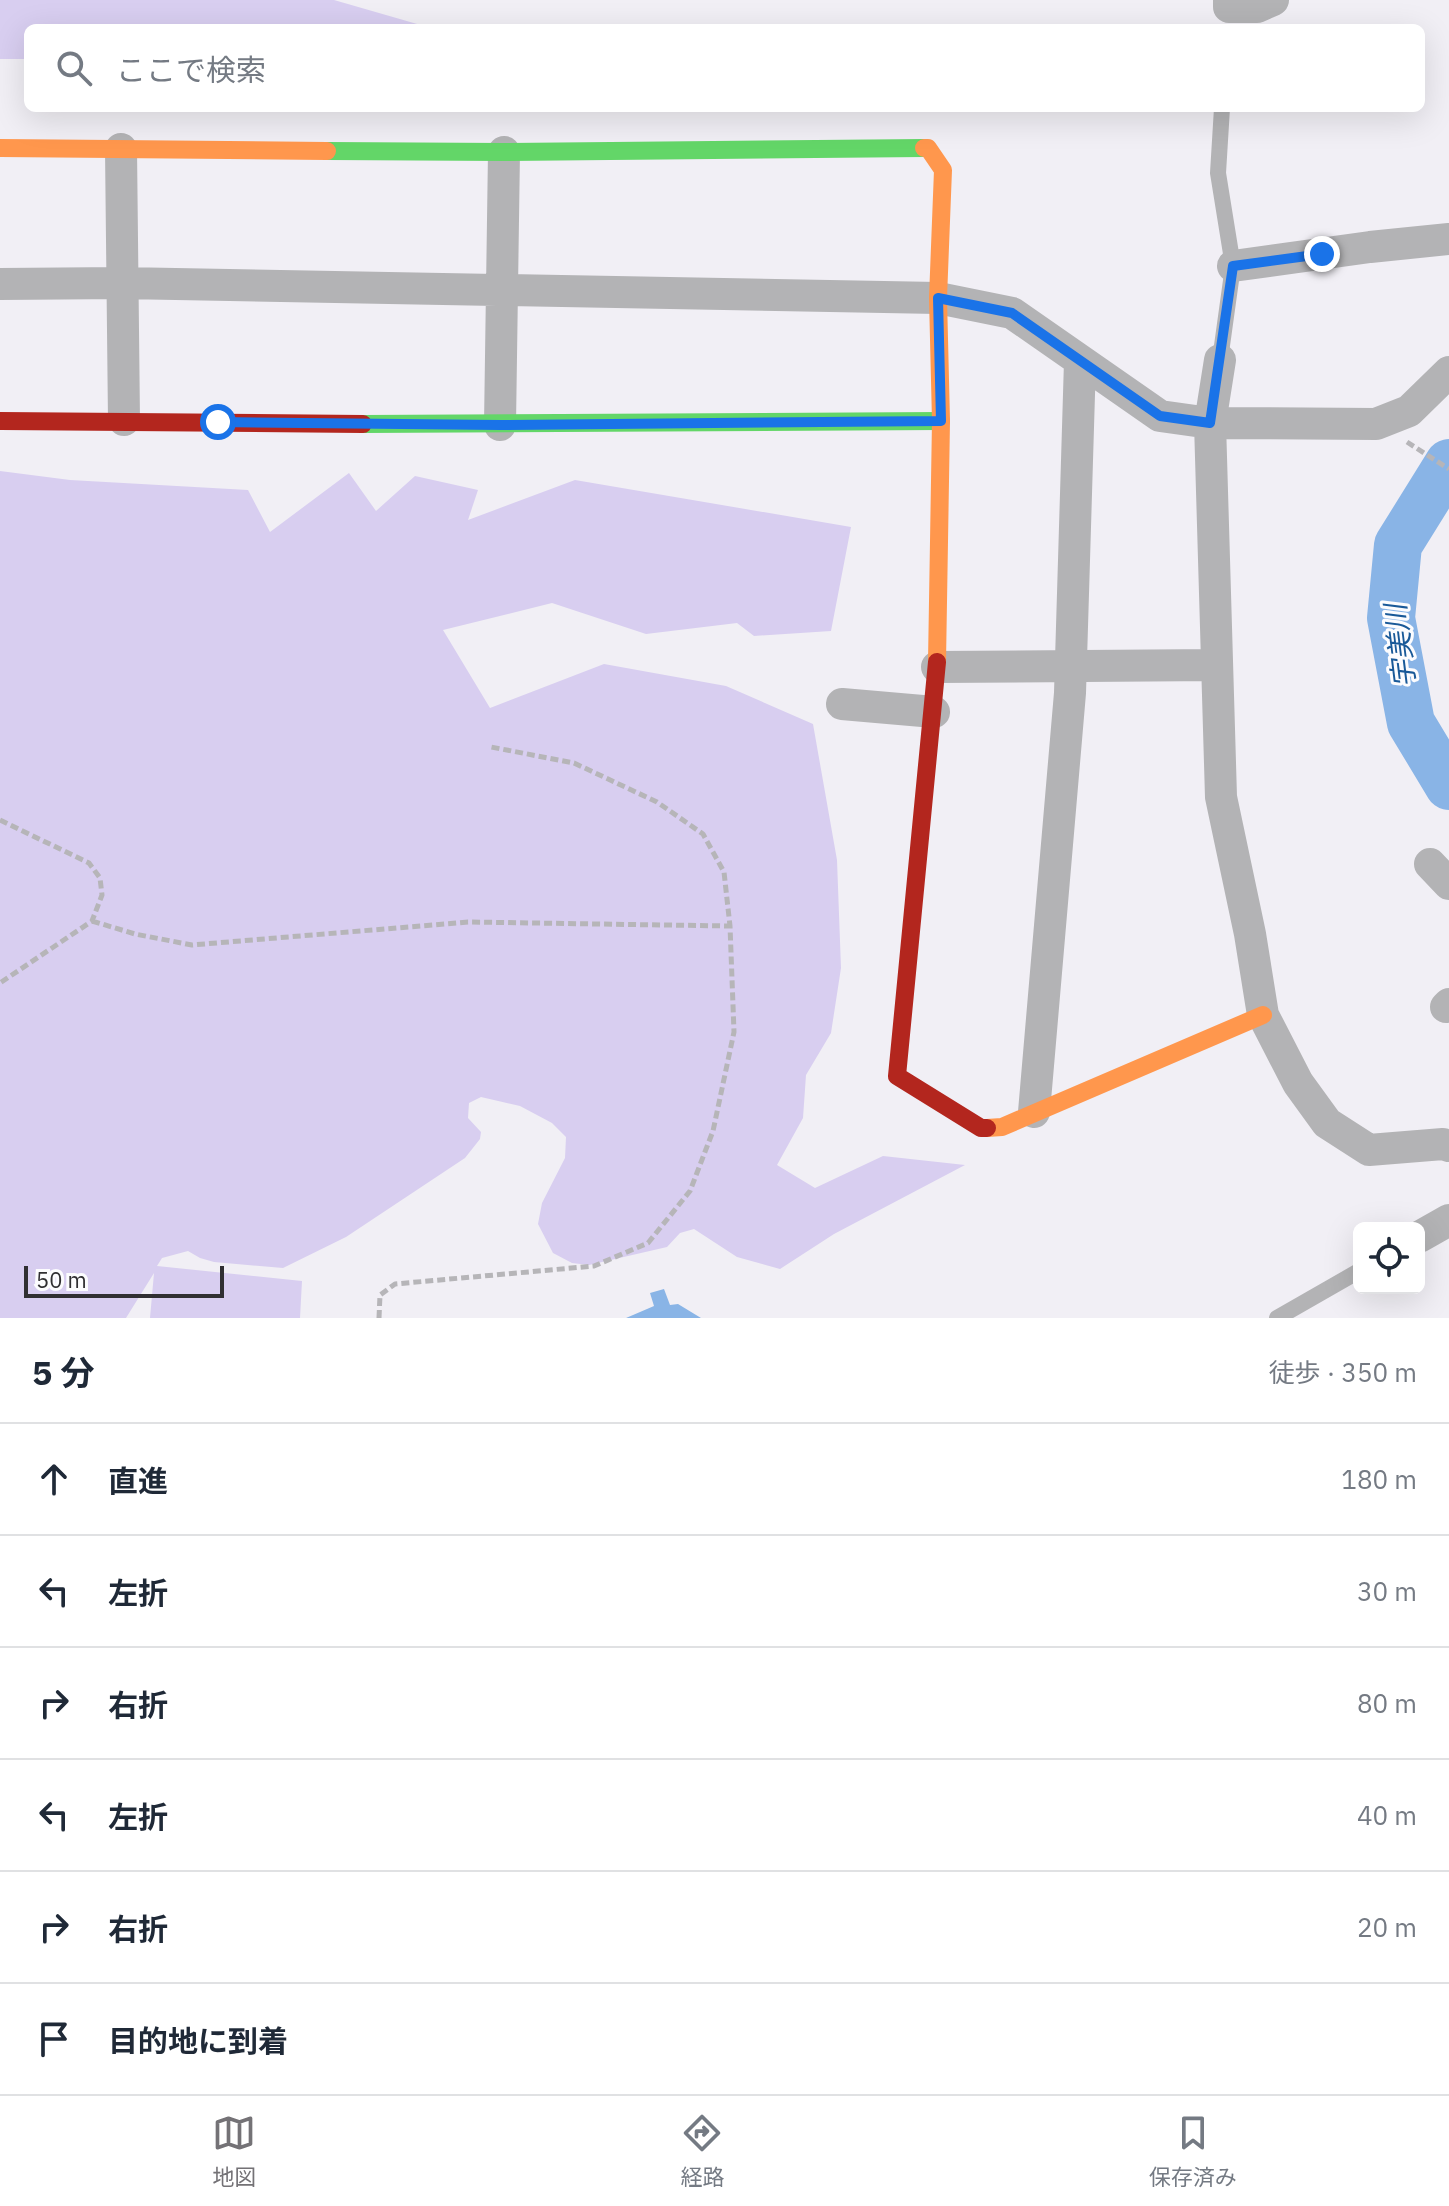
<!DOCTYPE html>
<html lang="ja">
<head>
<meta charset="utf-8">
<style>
	:root { --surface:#fff; --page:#f2f2f3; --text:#1f2937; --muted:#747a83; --line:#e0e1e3; --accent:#747276 }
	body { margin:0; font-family:"IBM Plex Sans","Noto Sans JP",sans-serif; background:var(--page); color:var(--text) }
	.controls { position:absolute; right:24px; bottom:24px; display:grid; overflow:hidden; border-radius:12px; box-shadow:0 8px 32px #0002 }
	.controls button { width:72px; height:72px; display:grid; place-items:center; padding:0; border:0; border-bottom:2px solid var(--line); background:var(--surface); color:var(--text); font:40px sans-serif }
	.scale { position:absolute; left:24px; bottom:20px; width:200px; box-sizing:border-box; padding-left:8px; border:4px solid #302f32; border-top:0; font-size:22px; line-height:28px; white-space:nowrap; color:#302f32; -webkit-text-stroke:6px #fcfcfe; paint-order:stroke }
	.stop { position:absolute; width:24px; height:24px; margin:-18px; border:6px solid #1a73e8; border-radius:50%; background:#fff }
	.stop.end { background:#1a73e8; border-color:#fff; box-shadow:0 2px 8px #0008 }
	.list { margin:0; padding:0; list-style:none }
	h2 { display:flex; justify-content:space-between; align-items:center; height:104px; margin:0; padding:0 32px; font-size:34px }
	h2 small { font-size:26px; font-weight:400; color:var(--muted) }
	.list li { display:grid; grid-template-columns:52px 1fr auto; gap:24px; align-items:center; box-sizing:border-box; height:112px; padding:0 32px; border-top:2px solid var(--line) }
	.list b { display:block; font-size:30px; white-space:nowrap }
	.list em { font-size:26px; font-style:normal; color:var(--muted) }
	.icon { flex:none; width:44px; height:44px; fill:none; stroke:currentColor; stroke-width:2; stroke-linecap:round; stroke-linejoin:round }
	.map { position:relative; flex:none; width:1449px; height:1318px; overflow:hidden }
	.search { position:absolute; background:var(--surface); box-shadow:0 8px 32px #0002; left:24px; right:24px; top:24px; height:88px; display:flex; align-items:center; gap:20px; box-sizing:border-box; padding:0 28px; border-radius:12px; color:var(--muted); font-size:30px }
	.sheet { height:776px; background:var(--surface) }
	nav { display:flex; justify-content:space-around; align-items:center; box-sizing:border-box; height:112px; border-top:2px solid var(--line); background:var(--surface); font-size:22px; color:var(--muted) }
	nav a { display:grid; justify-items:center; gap:4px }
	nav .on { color:var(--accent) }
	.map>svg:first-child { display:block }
</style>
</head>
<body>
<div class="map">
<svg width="1449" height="1318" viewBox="0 0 1449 1318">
	<rect width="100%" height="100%" fill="#f1eff5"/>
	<path fill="#d8cef0" d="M0 0H334L431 28H28V59H0Z
		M0 471 70 480 248 490 270 532 349 473 376 511 415 476 478 490 468 520 575 480 851 527 831 631 754 636 737 623 646 634 552 603 443 630 490 708 604 664 726 686 813 724 837 860 841 968 831 1033 806 1075 803 1118 777 1165 815 1188 883 1156 965 1165 834 1234 780 1269 737 1257 694 1229 680 1233 667 1247 589 1265 572 1263 553 1253 538 1224 542 1203 565 1158 566 1137 552 1123 520 1106 481 1097 469 1103 468 1118 481 1132 480 1139 465 1158 346 1237 283 1268 214 1262 200 1258 188 1251 162 1258 157 1266 302 1281 300 1318H150L154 1273 126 1318H0Z"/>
	<path fill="#89b4e6" d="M664 1289 670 1305 678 1304 701 1318H626L654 1306 650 1293Z"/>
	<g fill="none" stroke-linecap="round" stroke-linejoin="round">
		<path stroke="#89b4e6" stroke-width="48" d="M1449 463 1398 545 1391 618 1411 723 1449 786"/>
		<path stroke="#b6b5b8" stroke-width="5" stroke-dasharray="8 4" stroke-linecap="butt" d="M1407 442 1449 469
			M0 820 89 863 100 878 102 895 92 921 0 983
			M92 921 135 934 192 945 468 922 730 926
			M379 1318 380 1295 395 1284 594 1266 648 1243 690 1191 713 1131 734 1032 730 926 724 872 703 834 657 802 574 763 491 747"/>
		<path stroke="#b3b3b5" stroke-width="16" d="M1220 360 1233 266 1218 173 1222 108
			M1277 1318 1359 1271"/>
		<path stroke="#b3b3b5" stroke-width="32" d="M1229 0V7H1257L1273 0
			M121 149 124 420
			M1233 266 1370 247 1449 239
			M0 284 122 283 938 298 1012 313 1160 416 1210 423 1376 424 1409 411 1449 372
			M1220 360 1210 423 1221 797 1250 934 1263 1015 1298 1083 1327 1123 1369 1150 1443 1144 1449 1146
			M500 425 504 152
			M937 667 1217 665
			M842 704 934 712
			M1430 864 1449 884
			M1446 1007 1449 1004
			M1034 1112 1070 693 1080 361
			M1419 1237 1449 1220"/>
		<path stroke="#63d668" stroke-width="18" d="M327 151 504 152 924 148
			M363 424 941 421"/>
		<path stroke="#ff974d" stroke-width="18" d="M0 148 327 151
			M924 148H928L943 170 938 298 941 421 937 662
			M987 1128 1002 1127 1263 1015"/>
		<path stroke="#b3261e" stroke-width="18" d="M0 421 363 424
			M937 662 897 1076 981 1128H987"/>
	</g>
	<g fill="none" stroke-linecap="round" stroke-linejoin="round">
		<path stroke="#1a73e8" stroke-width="10" d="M218 422 500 425 941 421 938 298 1012 313 1160 416 1210 423 1233 266 1322 254"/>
	</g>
	<g text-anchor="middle" stroke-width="6" stroke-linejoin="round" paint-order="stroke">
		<g font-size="28" font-style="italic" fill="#195998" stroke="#fcfcfe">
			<text transform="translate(1400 646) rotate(-97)" y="10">宇美川</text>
		</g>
	</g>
</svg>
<div class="controls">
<button><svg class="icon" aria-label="locate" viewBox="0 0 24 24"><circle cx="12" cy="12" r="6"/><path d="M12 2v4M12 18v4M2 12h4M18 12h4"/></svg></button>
</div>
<div class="scale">50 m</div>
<div class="stop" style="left:218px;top:422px"></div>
<div class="stop end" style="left:1322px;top:254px"></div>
<div class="search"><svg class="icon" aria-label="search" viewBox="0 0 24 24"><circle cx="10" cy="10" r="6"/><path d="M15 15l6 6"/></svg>ここで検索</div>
</div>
<section class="sheet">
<h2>5 分<small>徒歩 · 350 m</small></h2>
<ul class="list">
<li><svg class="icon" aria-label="ahead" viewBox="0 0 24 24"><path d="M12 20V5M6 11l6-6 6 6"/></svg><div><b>直進</b></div><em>180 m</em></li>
<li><svg class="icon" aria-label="left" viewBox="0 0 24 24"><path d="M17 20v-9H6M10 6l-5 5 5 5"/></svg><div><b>左折</b></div><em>30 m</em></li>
<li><svg class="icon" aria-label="right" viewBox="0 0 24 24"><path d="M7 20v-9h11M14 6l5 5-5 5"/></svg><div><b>右折</b></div><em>80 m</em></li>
<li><svg class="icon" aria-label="left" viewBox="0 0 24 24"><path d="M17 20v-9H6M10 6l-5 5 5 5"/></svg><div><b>左折</b></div><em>40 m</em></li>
<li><svg class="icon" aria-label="right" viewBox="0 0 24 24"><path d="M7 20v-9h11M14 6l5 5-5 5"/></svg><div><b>右折</b></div><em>20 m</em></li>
<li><svg class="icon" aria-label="arrive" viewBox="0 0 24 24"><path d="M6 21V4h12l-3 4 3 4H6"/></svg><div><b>目的地に到着</b></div></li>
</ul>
</section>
<nav>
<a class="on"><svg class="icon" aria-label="map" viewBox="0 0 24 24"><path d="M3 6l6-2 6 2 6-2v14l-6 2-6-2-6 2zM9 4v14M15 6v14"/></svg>地図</a>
<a><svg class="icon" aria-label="directions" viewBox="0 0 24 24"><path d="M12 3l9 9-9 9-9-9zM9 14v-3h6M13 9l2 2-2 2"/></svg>経路</a>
<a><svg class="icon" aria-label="saved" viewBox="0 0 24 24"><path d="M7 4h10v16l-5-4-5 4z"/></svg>保存済み</a>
</nav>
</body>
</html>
